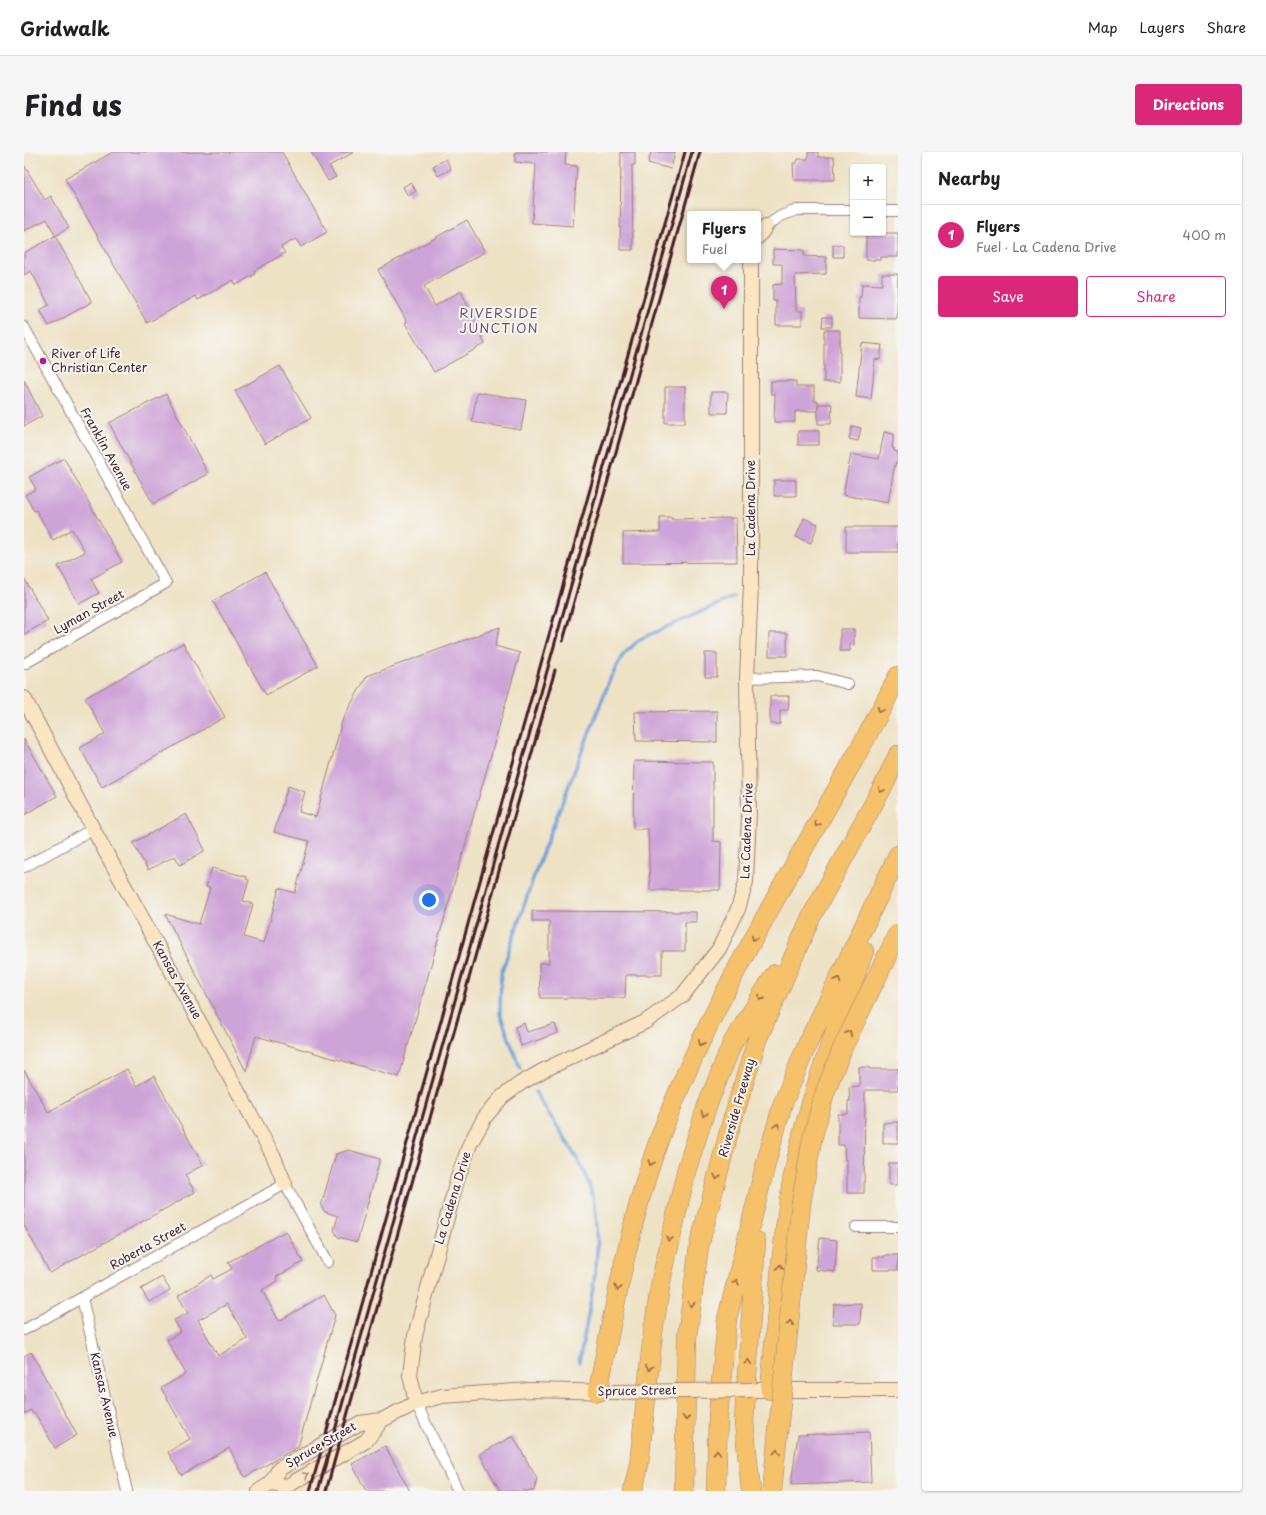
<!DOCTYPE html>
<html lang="en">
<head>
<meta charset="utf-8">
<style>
	:root { --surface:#fff; --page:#f6f6f6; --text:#202124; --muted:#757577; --line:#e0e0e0; --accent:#db2777 }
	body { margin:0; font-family:"Playpen Sans",sans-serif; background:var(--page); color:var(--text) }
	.controls { position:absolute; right:12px; top:12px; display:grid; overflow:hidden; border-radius:4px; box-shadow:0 1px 3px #0004 }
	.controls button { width:36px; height:36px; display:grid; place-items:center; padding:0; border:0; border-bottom:1px solid var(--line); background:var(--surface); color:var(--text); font:20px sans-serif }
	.you { position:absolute; left:405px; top:748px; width:14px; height:14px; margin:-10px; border:3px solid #fff; border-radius:50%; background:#1a73e8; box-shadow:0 0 0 6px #1a73e833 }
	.badge { display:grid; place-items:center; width:26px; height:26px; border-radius:50%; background:var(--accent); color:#fff; font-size:13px; font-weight:700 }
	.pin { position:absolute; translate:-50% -33px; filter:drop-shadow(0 1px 2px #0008) }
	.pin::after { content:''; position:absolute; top:21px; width:14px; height:12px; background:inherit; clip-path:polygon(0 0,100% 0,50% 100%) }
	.popup { position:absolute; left:663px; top:59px; width:74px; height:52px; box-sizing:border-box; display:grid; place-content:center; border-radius:4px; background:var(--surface); filter:drop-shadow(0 1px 3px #0005); font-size:13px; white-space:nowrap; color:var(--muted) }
	.popup b { font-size:15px; color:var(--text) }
	.popup::after { content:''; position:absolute; left:50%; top:100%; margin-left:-8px; border:8px solid transparent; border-top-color:var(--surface) }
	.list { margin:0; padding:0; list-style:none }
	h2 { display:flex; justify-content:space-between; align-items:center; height:52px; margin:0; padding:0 16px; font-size:17px }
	h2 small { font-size:13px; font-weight:400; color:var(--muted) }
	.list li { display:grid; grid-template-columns:26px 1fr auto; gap:12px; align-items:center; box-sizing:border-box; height:60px; padding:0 16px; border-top:1px solid var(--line) }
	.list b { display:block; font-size:15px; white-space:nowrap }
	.list p { margin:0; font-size:13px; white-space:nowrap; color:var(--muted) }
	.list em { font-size:13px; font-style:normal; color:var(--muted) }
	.actions { display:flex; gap:8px; padding:12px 16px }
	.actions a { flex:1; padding:9px 0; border:1px solid var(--accent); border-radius:4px; text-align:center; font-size:14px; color:var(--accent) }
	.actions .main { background:var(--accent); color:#fff }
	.map { position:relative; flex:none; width:874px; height:1339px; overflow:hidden; border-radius:4px }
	header { display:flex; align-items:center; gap:24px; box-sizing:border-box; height:56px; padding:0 20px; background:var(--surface); border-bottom:1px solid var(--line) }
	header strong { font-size:19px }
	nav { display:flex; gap:22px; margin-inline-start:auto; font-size:14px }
	.intro { display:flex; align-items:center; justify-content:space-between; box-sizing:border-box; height:96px; padding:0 24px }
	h1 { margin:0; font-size:28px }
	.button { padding:10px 18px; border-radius:4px; background:var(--accent); color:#fff; font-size:14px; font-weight:700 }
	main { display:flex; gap:24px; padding:0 24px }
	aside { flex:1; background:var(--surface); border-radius:4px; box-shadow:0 1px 3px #0004 }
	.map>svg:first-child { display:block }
</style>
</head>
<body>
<header>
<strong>Gridwalk</strong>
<nav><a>Map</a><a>Layers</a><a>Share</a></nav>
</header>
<div class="intro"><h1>Find us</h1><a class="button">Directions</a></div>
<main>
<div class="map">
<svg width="874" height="1339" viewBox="0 0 874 1339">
	<rect width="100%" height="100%" fill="#f6f6f2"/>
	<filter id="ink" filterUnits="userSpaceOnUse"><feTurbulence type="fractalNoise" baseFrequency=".025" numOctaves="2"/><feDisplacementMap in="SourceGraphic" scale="8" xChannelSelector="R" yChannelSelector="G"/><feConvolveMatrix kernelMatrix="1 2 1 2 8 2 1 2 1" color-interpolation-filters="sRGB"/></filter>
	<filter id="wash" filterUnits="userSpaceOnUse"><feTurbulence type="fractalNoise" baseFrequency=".012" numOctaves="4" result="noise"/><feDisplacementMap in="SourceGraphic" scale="16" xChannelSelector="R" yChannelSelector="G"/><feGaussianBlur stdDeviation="0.9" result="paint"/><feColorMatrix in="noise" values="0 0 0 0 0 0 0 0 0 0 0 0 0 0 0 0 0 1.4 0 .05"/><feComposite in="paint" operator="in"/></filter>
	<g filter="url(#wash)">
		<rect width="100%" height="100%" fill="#eee2c5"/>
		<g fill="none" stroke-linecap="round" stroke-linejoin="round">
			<path stroke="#6d9ed7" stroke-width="3.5" d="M496 916 476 862 477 822 512 718 587 525 600 502 616 487 710 445
				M511 940C527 966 546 991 559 1018 588 1078 566 1148 555 1210"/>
		</g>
		<g id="blocks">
			<path fill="#cda4d7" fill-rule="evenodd" d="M89 0H258L303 80 277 95 272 87 257 95 261 101 230 119 231 122 212 133 209 128 174 148 172 144 123 171 41 27Z
				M287 0H330L305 14 312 25 304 29Z
				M491 0H542L541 13 553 14 549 74 508 71 512 12 491 10Z
				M597 0H611V13H608L609 98H596Z
				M627 0H651L647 17 624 11Z
				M784 0H794V5H810L811 28H770L769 11H773L774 7H784Z
				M422 7 427 17 414 24 409 14Z
				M0 13 21 48 27 44 45 76 31 84 23 67 0 79Z
				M387 30 392 39 384 44 379 35Z
				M443 68 461 100 400 134 411 154 437 139 461 192 410 220 381 171 383 170 354 118Z
				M842 81H874V105H857V108H842Z
				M31 84 68 150 25 174 16 158 25 153 7 119 0 123V101Z
				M809 93H819V105H809Z
				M749 97 780 98V104L802 105V122L771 123 772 159H778V173H752V149H749V133L758 132V112H749Z
				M858 122H874L873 167 835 166V145H837L838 132 858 133Z
				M799 165H808V175H798Z
				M800 178H816V230H800Z
				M838 191 858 193 856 208 851 207 847 247 832 245Z
				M256 214 287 266 241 292 211 239Z
				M0 228 18 264 0 274Z
				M747 229H772V235H790V249H794V259H771V270H750L751 242H747Z
				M641 235H661V271H641Z
				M453 240 502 248 497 278 448 270Z
				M687 240H704L703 261H687Z
				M142 242 184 322 129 352 85 271Z
				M794 252H808L807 272H794Z
				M828 274 837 276 834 289 825 287Z
				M774 279H795V293H774Z
				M860 280 870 282 868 296H870V299L874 300V310H872L870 317 864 351 819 343 827 302 855 307Z
				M40 306 98 410 67 427 75 441 55 452 34 414 61 400 48 377 29 388 12 358 10 359 1 343 12 337 5 325Z
				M750 328H772V344H750Z
				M636 365H647V367L712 366 713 410 599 411V381L636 380Z
				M780 366 794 372 787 391 772 385Z
				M822 375H874V400H822Z
				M241 420 294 514 242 543 189 449Z
				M0 426 24 469 0 482Z
				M476 475 471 494 496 501 375 925 232 884 222 919 141 762 175 772 186 736 182 735 188 716 212 722 223 725 222 727 225 728 219 749 229 752 220 785 240 791 255 736 271 741 285 689 250 680 264 634 281 640 275 660 292 665 319 566 343 524Z
				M816 477H830V493L826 492V499H816Z
				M745 481H763V504H745Z
				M159 491 201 565 78 635 56 596 81 582 61 546Z
				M681 501H693V525H681Z
				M746 544H765L764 558H756V572H746Z
				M693 559V590L612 589 611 560Z
				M0 587 33 644 0 663Z
				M610 609 689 610V689L697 690 696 738H626L624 677H609Z
				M162 662 180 696V699L156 713 151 704 124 718 109 691Z
				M508 759 672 760V770H661V799H638V823H602L601 846H516L515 811H525V769H508Z
				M500 871 503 880 531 872 534 881 497 894 491 875Z
				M835 915H845V917H874V938H841L840 1041H823V1008H821L820 993H814V962H824V949H826L825 935 835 934Z
				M103 917 112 934 130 924 179 1013 161 1023 171 1040 26 1121 0 1073V918L24 960Z
				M874 970V991H859V971Z
				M325 998 356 1007 333 1090 314 1085 310 1078 314 1064 301 1060 297 1054 312 1002Z
				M865 1011H874V1033H865Z
				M262 1079 279 1110 252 1125 254 1129 238 1138 255 1169 300 1143 311 1163 274 1295 221 1325 205 1296 157 1323 144 1300 166 1287 137 1236 162 1222 143 1188 157 1180 150 1168 164 1161 154 1144 187 1123 189 1127 208 1117 204 1110ZM203 1152 223 1187 194 1204 174 1168Z
				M796 1086 813 1088 811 1120 792 1118Z
				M861 1103H874V1118H849V1105H861Z
				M138 1125 146 1138 125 1150 117 1137Z
				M837 1151 836 1172H809L810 1152Z
				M7 1200 53 1283 31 1296 11 1261 9 1262 7 1258 0 1262V1204Z
				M845 1280 847 1330 767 1333 774 1283Z
				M489 1284 513 1327 510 1339H476L456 1302Z
				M361 1294 386 1339H342L328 1312Z"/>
		</g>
	</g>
	<g filter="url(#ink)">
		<use href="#blocks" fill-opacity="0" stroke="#9c8078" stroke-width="1"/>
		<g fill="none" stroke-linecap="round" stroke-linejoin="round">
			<defs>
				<path id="street" d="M859 59H874
					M742 74 757 64 773 58H829
					M0 175 142 431 0 512
					M723 526 793 524 824 532
					M0 715 69 677
					M832 1075H874
					M58 1146 103 1339
					M0 1178 261 1032 304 1110
					M392 1251 434 1339"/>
				<path id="secondary" d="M734 85 742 74
					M0 546 69 677 249 1003 261 1032
					M728 1238H874
					M392 1251 386 1223 391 1184 434 1025 446 992 461 965 478 945 497 931 520 918 621 870 658 844 695 797 714 757 722 730 725 663 723 526 727 433V108
					M246 1332 263 1334 342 1289 358 1268 392 1251 418 1244 507 1238 592 1240
					M235 1339 246 1332 255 1317 336 1271 358 1268"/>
				<path id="highway" d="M746 1238C753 1168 756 1099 768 1030 782 951 813 875 840 799
					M574 1240C591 1151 607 1062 639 977 683 862 747 755 807 648 830 607 854 566 874 524
					M609 1339 615 1312 629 1181 637 1129 663 1016 683 954 708 892 751 822
					M660 1339 663 1185 675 1094 706 976 733 888 787 765 861 631 874 603
					M692 1339 694 1264 703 1167 742 1011 759 951 783 893 874 703
					M727 1339 720 1270 732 1089"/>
			</defs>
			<use href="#street" stroke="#9c8078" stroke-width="12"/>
			<use href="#secondary" stroke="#9c8078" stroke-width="16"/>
			<use href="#highway" stroke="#9c8078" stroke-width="20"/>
			<use href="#street" stroke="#fff" stroke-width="10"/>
			<use href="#secondary" stroke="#fbe6c4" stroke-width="14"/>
			<use href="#highway" stroke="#f5c16b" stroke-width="19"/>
			<path stroke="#4a1f2b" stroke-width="3" d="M539 489 676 0
				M286 1339 483 632 661 0
				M294 1339 668 0
				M302 1339 531 518"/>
			<defs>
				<path id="secondary-bridge" d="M592 1240 728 1238"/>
				<path id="highway-bridge" d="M748 1339 777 1052 788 987 801 940 819 895 874 781"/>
			</defs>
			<use href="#secondary-bridge" stroke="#9c8078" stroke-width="16" stroke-linecap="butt"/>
			<use href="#highway-bridge" stroke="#9c8078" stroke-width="20" stroke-linecap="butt"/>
			<use href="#secondary-bridge" stroke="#fbe6c4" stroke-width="14"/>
			<use href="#highway-bridge" stroke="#f5c16b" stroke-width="19"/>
		</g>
		<defs><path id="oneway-chevron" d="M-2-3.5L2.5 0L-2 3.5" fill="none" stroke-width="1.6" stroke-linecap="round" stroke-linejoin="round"/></defs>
		<g stroke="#976848">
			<use href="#oneway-chevron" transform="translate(856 558) rotate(118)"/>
			<use href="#oneway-chevron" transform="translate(857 638) rotate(119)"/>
			<use href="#oneway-chevron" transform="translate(793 672) rotate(119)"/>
			<use href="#oneway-chevron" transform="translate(730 786) rotate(117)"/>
			<use href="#oneway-chevron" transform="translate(814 828) rotate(-64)"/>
			<use href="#oneway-chevron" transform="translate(737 846) rotate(122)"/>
			<use href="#oneway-chevron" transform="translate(825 881) rotate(-65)"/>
			<use href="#oneway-chevron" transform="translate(677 891) rotate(116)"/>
			<use href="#oneway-chevron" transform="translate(680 962) rotate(109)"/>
			<use href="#oneway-chevron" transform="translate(753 974) rotate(-74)"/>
			<use href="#oneway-chevron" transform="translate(627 1011) rotate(109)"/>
			<use href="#oneway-chevron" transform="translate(693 1025) rotate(104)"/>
			<use href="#oneway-chevron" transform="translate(645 1087) rotate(103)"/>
			<use href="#oneway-chevron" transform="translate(756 1115) rotate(-86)"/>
			<use href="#oneway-chevron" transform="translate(712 1130) rotate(-76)"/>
			<use href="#oneway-chevron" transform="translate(594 1136) rotate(103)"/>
			<use href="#oneway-chevron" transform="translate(667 1152) rotate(98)"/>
			<use href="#oneway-chevron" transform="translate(766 1171) rotate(-85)"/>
			<use href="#oneway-chevron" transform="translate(724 1210) rotate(-87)"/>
			<use href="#oneway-chevron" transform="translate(625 1216) rotate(96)"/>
			<use href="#oneway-chevron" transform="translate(662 1266) rotate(91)"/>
			<use href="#oneway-chevron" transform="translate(693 1300) rotate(-88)"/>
			<use href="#oneway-chevron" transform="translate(753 1300) rotate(-84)"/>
		</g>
		<use stroke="#a28278" href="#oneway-chevron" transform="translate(282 1323) rotate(-30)"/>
	</g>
	<circle fill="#b5179e" stroke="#f6f6f2" stroke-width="1.5" cx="19" cy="209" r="4"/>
	<g text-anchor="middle" stroke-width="4" stroke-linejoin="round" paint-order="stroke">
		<g font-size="12" fill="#4a1f2b" stroke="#f6f6f2" text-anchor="start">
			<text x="27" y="206">River of Life<tspan x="27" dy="14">Christian Center</tspan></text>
		</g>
		<g font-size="12" fill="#4a1f2b" stroke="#f6f6f2">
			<text transform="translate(82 297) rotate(61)" y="4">Franklin Avenue</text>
			<text transform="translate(727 356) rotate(-90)" y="4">La Cadena Drive</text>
			<text transform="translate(65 460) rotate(-29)" y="4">Lyman Street</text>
			<text transform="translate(723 679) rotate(-88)" y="4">La Cadena Drive</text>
			<text transform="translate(153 828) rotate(61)" y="4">Kansas Avenue</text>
			<text transform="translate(713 956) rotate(-74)" y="4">Riverside Freeway</text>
			<text transform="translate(429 1046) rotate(-73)" y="4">La Cadena Drive</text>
			<text transform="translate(124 1094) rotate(-29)" y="4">Roberta Street</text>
			<text transform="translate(613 1239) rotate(-1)" y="4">Spruce Street</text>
			<text transform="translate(80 1243) rotate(77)" y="4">Kansas Avenue</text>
			<text transform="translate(297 1293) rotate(-30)" y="4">Spruce Street</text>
		</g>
		<g font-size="13" letter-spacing="1" fill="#784e67" stroke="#f6f6f2">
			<text x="475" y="166">RIVERSIDE<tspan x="475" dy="15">JUNCTION</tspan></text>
		</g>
	</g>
</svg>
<div class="controls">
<button>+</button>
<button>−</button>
</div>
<div class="you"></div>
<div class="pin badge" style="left:700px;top:157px">1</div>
<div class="popup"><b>Flyers</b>Fuel</div>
</div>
<aside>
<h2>Nearby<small></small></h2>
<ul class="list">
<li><span class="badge">1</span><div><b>Flyers</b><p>Fuel · La Cadena Drive</p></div><em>400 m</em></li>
</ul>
<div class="actions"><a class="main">Save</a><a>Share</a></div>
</aside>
</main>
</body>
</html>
